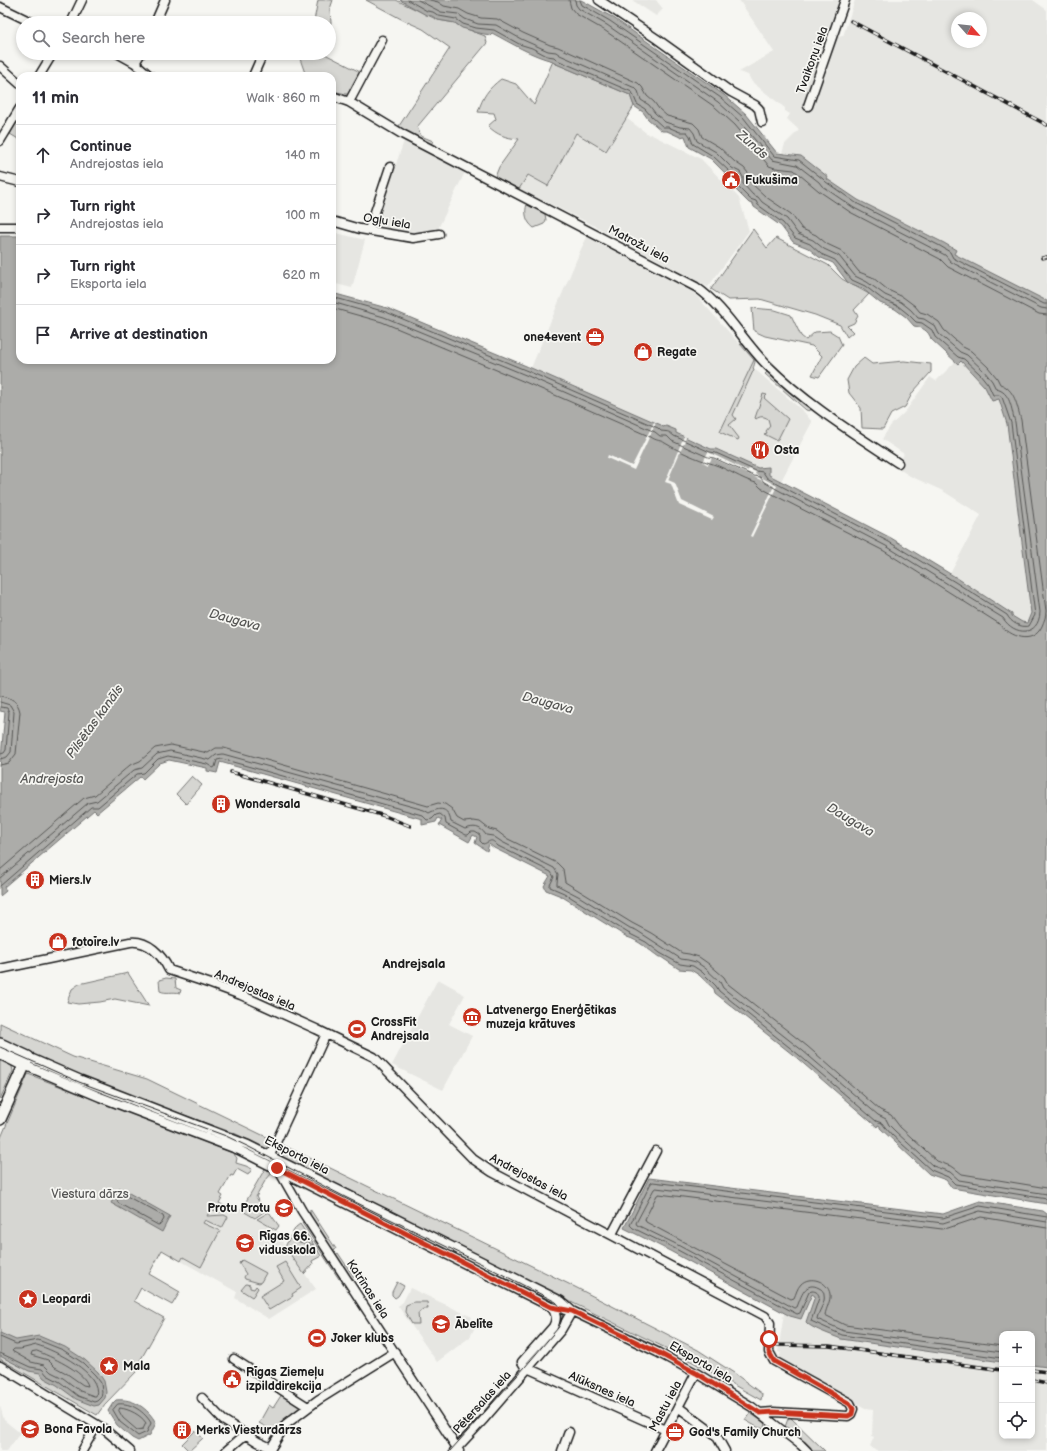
<!DOCTYPE html>
<html lang="en">
<head>
<meta charset="utf-8">
<style>
	:root { --surface:#fff; --page:#f2f2f3; --text:#2b2b33; --muted:#7c7c81; --line:#e1e1e2 }
	body { margin:0; font-family:"Balsamiq Sans",sans-serif; background:var(--page); color:var(--text) }
	.controls { position:absolute; right:12px; bottom:12px; display:grid; overflow:hidden; border-radius:8px; box-shadow:0 2px 6px #0003 }
	.controls button { width:36px; height:36px; display:grid; place-items:center; padding:0; border:0; border-bottom:1px solid var(--line); background:var(--surface); color:var(--text); font:20px sans-serif }
	.compass { position:absolute; left:951px; top:12px; width:36px; height:36px; border-radius:50%; background:var(--surface); box-shadow:0 2px 6px #0003; rotate:117deg }
	.stop { position:absolute; width:12px; height:12px; margin:-9px; border:3px solid #c8321e; border-radius:50%; background:#fff }
	.stop.end { background:#c8321e; border-color:#fff; box-shadow:0 1px 4px #0008 }
	.list { margin:0; padding:0; list-style:none }
	h2 { display:flex; justify-content:space-between; align-items:center; height:52px; margin:0; padding:0 16px; font-size:17px }
	h2 small { font-size:13px; font-weight:400; color:var(--muted) }
	.list li { display:grid; grid-template-columns:26px 1fr auto; gap:12px; align-items:center; box-sizing:border-box; height:60px; padding:0 16px; border-top:1px solid var(--line) }
	.list b { display:block; font-size:15px; white-space:nowrap }
	.list p { margin:0; font-size:13px; white-space:nowrap; color:var(--muted) }
	.list em { font-size:13px; font-style:normal; color:var(--muted) }
	.icon { flex:none; width:22px; height:22px; fill:none; stroke:currentColor; stroke-width:2; stroke-linecap:round; stroke-linejoin:round }
	.map { position:relative; flex:none; width:1047px; height:1451px; overflow:hidden }
	.search { position:absolute; background:var(--surface); box-shadow:0 2px 6px #0003; left:16px; top:16px; width:320px; height:44px; display:flex; align-items:center; gap:10px; box-sizing:border-box; padding:0 14px; border-radius:22px; color:var(--muted); font-size:15px }
	.panel { position:absolute; background:var(--surface); box-shadow:0 2px 6px #0003; left:16px; top:72px; width:320px; height:292px; border-radius:12px }
	.map>svg:first-child { display:block }
</style>
</head>
<body>
<div class="map">
<svg width="1047" height="1451" viewBox="0 0 1047 1451">
	<rect width="100%" height="100%" fill="#f6f6f2"/>
	<filter id="ink" filterUnits="userSpaceOnUse"><feTurbulence type="fractalNoise" baseFrequency=".025" numOctaves="2"/><feDisplacementMap in="SourceGraphic" scale="8" xChannelSelector="R" yChannelSelector="G"/><feConvolveMatrix kernelMatrix="1 2 1 2 8 2 1 2 1" color-interpolation-filters="sRGB"/></filter>
	<g filter="url(#ink)">
		<path fill="#e6e6e2" fill-rule="evenodd" d="M632 0H656L663 9 656 16Z
			M739 0H840L827 38 843 36 855 0H1033L1047 10V301L954 254 956 250 943 243 858 200 827 179 828 177 801 156 782 153 785 144 799 130 787 119 790 114 785 111V108L752 82 748 75 739 72 774 52ZM957 18H981V42H957Z
			M626 118 649 135 650 134 701 159 739 198 749 231 708 287 589 223 519 189 527 175 549 186 576 133 620 128Z
			M404 141 465 172 437 231 411 235 374 227Z
			M332 232 365 240 352 288 332 283Z
			M588 235 643 266 693 292 754 360 751 366 804 412 812 422 781 481 769 474V467L758 468 717 449H711L531 368 581 249Z
			M956 361 958 364 961 361 985 387 999 398 1007 424 1031 613 1027 623 1022 622 1012 616V614L950 574 981 515 943 491 910 476 896 467 904 454 882 439 891 425 905 412 930 377 936 381Z
			M438 979 456 989V990L465 995 449 1024 472 1036 443 1090 392 1065Z
			M211 1209 218 1212 241 1210 279 1232 278 1234 280 1236 285 1247 316 1289 269 1319 235 1298 237 1292 181 1261Z
			M410 1288 472 1317 470 1322 476 1325 470 1337 437 1362 398 1306 403 1302Z
			M812 1294 816 1296 806 1321 814 1328 825 1331 841 1339 1002 1362V1436H1032V1365L1047 1367V1451H876L870 1446 874 1437 872 1436 873 1409 865 1408 778 1359 781 1353 778 1352 784 1313 790 1316Z
			M0 1406 4 1420 20 1433 7 1451H0Z"/>
		<path fill="#d6d6d2" stroke="#797977" d="M318 0H333L330 9 331 23 329 27V23H312L314 21Z
			M366 0H396L438 20 455 23 459 26 485 36 487 43 417 127 421 136 433 141 430 146 413 137 399 126 450 48 423 29 403 20Z
			M298 53H323L362 73 351 95 332 91V76H306Z
			M553 61 554 63 630 95 634 106 606 151 576 133 548 186 528 175 519 189 495 177 499 167 519 139C506 138 497 135 488 126L496 119 494 113 478 112C483 96 488 89 501 79L516 84 534 105Z
			M20 116V140L10 134Z
			M527 204 545 214 546 220 544 224 534 228C526 222 524 213 527 204Z
			M753 229 767 248 776 238 828 265 842 279 869 294 854 310 858 316 854 323 847 326 853 332 847 337 840 325 815 315 760 299 728 300 711 289Z
			M752 308 775 310 791 315 801 336 806 340 815 332 830 331 838 336 842 345 819 377 812 375 822 356 812 346 765 336 754 331Z
			M740 344C746 345 756 355 755 361 755 363 754 366 753 368L754 369 733 415 736 419 729 425 739 438 738 440 720 432 754 360Z
			M864 358 872 364 904 361 931 364V372L913 392 905 407 891 414 883 429 862 428 861 408 849 393 847 380 854 367Z
			M767 372H769L810 407V411L806 410 765 374Z
			M763 394 767 395 764 398 788 419 778 439 776 440 764 434 767 433 766 431 770 426 768 419C764 416 760 416 756 419L755 418Z
			M192 776 202 785 186 804 176 794Z
			M128 973 149 1006 115 999 100 1002 78 1004 67 1002 72 989 79 984Z
			M166 978 175 979 176 988 181 990 180 993C173 991 166 994 160 991L159 980Z
			M0 1023 73 1057 147 1079 575 1287 698 1350 734 1373 762 1394 761 1400 676 1353 542 1288 236 1134 80 1077 0 1039Z
			M0 1057 11 1063 13 1071 0 1099Z
			M28 1074 233 1153 237 1158 236 1163 246 1166 252 1169 248 1175 237 1169 233 1176 231 1175 220 1194 223 1196 219 1203 230 1209 229 1211 218 1212 211 1209 207 1216 224 1215 228 1217 222 1228 205 1220 203 1223 220 1231 201 1267 183 1257 181 1261 162 1250 149 1274 180 1292 172 1305 141 1288 134 1301 164 1318 136 1368 138 1370 105 1404 97 1415 0 1359V1140Z
			M266 1167 269 1168 272 1173 265 1181 256 1197 265 1211 255 1218 241 1210Z
			M310 1209 336 1249 333 1251 310 1215Z
			M269 1212 279 1226 276 1230 257 1219Z
			M305 1220 342 1277 339 1279 302 1223Z
			M300 1224 314 1245 290 1237 296 1227Z
			M289 1239 316 1247 321 1256 312 1261 313 1264 304 1274 285 1247Z
			M338 1253 354 1277 351 1279 335 1255Z
			M242 1260 266 1273 261 1282 259 1283 245 1279 244 1277 246 1274 239 1263Z
			M285 1262 301 1288 292 1294 293 1296 269 1310 260 1296 284 1281 276 1267Z
			M397 1282 404 1286 398 1296 395 1298 392 1295V1292Z
			M246 1284 250 1285V1288L254 1289 256 1286 258 1288 253 1296 252 1297 241 1290Z
			M414 1302H427L428 1309H423L418 1313 419 1324H412L405 1312 406 1305Z
			M282 1394 300 1405 299 1408 288 1417 277 1433 259 1423 269 1405 273 1408Z
			M750 1413 765 1423 764 1429 757 1427 745 1420Z
			M789 1416 825 1451H812L800 1438 785 1427Z
			M195 1431 203 1438 189 1451 182 1444Z"/>
		<path fill="#acaca9" stroke="#727271" d="M400 0H581L612 17 724 95 746 114 777 153 801 156 828 177 827 179 858 200 944 243 956 250 954 254 1047 301V1204L952 1188 946 1180 929 1174 880 1128V1126L878 1125 877 1127 797 1058 715 993 714 989 699 975 691 970 679 969 661 957H659C649 950 638 940 627 937L561 896 546 890 544 886 550 876 494 848 489 844 487 851 475 843 477 837 473 835 469 842 439 825 442 820 438 818 436 822 422 825V819L220 762 217 773 207 771V768L169 760 160 763 143 779 140 777 97 813 94 810 4 887 6 891 0 896V768L5 712 0 711V236H20V360H332V293L387 308 531 368 661 425 663 427 666 426 676 430V433L711 449H716L758 468 769 467V475L891 538 957 578 1012 614V616L1022 622 1027 623 1031 613 1007 424 999 399 992 401 985 387 961 361 958 364 931 339C929 331 922 327 914 326L906 317 895 309 880 303 863 289 849 284 833 263 819 257 808 248 793 242 781 226 754 207 753 204 749 203 729 183H732L734 179 731 176 728 182 726 180 727 175 711 159 689 147 685 136 680 137 667 131H662L648 119 643 112 634 106 630 95 554 63 553 61C532 56 511 43 492 33L490 35 473 32V31L462 28 455 23 438 20 432 16 426 15Z
			M649 1178 943 1214 980 1201 1043 1211 1047 1214V1367L1032 1365V1334H1002V1362L841 1339C832 1335 810 1328 806 1322L815 1296 812 1294 801 1319 790 1316 670 1251 624 1228Z
			M120 1188 170 1216 162 1232 111 1203Z
			M0 1333 16 1340 39 1336 65 1347 85 1360 98 1372 104 1381 106 1392 105 1398 99 1405 94 1406 76 1399 57 1385 44 1378 40 1373 29 1371 0 1356Z
			M116 1400C133 1398 148 1408 156 1423L150 1435 138 1441 132 1438 117 1425 108 1411 113 1403Z"/>
		<path fill="#f6f6f2" d="M654 422 656 423 654 427 634 470 607 458 608 455 632 466Z
			M684 436 686 437 685 441 668 480 675 483 682 501 714 517 712 520 679 505 671 484 665 482Z
			M708 452 747 471 749 469 756 472 755 474 777 486 752 537 750 536 774 486 712 458 708 465 703 462Z"/>
		<g fill="none" stroke-linecap="round" stroke-linejoin="round">
			<path stroke="#565654" stroke-width="1" d="M569 0 571 8 576 14 604 30 715 107 735 125 769 166 775 168 794 170 819 191 850 212 940 259 948 267 1039 314 1047 315
				M575 0 576 5 579 9 607 25 718 102 739 121 772 160 797 165 819 182 822 186 854 208 945 255 951 262 1041 308 1047 309
				M580 0 582 5 610 21 721 98 743 117 774 156 799 160 823 179 826 182 856 203 940 246 950 252 953 258 1044 304H1047
				M332 297 386 312 530 372 658 428 661 431C670 432 668 431 674 436L710 452 716 453 756 471 763 472 767 478 783 487 889 542 955 582 1007 615C1011 623 1021 628 1029 626L1035 615 1011 423 1002 397 999 395H993L988 384 980 374 964 359 958 357 935 337 932 330 922 323 916 322 908 314 898 306 882 299 865 286 852 280 835 260 821 254 810 244 795 238 783 223 758 205 756 201 750 199 737 186 738 179 737 176 730 172 713 156 693 144 690 136 687 132H680L668 127H663L651 116 645 109 637 104 632 92 557 60 554 57 547 56 532 48 519 44 494 30 476 28 463 24 456 19 439 16 433 12 427 11 408 0
				M332 302 384 317 528 376 655 432 660 436H667L672 441 708 457 714 458 754 476 760 477 764 482 780 491 886 546 1003 618C1014 636 1039 637 1040 612L1015 422C1011 409 1011 392 996 389L992 381 984 371 967 355 960 352 939 334 935 326 924 319 918 318 911 310 901 302 885 295 867 282 855 276 839 256 824 249 813 240 798 234 787 219 762 202 758 197 753 195 743 184V177L740 172 732 168 716 152 697 141 694 133 690 128 680 127 665 122 655 113 649 105 641 100 638 91 635 88 560 55 556 52 548 51 521 39 496 25 478 24 465 19 458 14 441 12 418 0
				M332 308 382 322 525 382 651 437C656 441 661 440 665 443 680 452 697 459 713 464 728 469 741 479 756 483L761 488 778 497 884 551 998 623C1009 637 1033 646 1042 626 1044 621 1046 617 1046 611L1021 420C1017 406 1015 389 1000 384L997 378 988 367 971 351 963 347 944 330 939 322 927 314 920 312 915 306 903 297 888 290 872 277 859 272 842 251 827 244 816 235 802 229 791 214 766 197 750 182 748 173 744 168 735 162 719 147 702 137 699 129 693 123 667 116 659 109 654 102 647 96 642 87 638 83 558 47 550 45 523 33 497 19 481 18 468 14 459 9 444 6 438 2 430 0
				M0 696C11 697 18 701 20 712L16 754 9 763 0 765
				M0 702 10 705 14 712 11 752 7 757 0 759
				M0 707 7 708 9 712 6 750 4 753 0 754
				M0 870 84 798 95 795 130 765 140 761 155 748 171 745 208 753 216 748H224L428 806 438 803 445 804 452 809 457 818 464 822 474 821 480 822 489 829 497 831 506 838 557 863 563 869 565 882 632 923 651 933 682 953 689 954 699 957 709 964 724 977 728 984 807 1046 880 1110 891 1115 900 1127 937 1161 953 1167 962 1174 1047 1188
				M0 878 88 803 97 801 134 770 142 768 157 754 170 751 210 760 216 755 223 754 424 810 429 813C440 807 448 807 451 822L465 829C474 826 480 826 486 835L493 836 502 842 554 868 558 874 557 883V885L580 897 630 928 636 930 681 959 688 960 696 962 705 968 720 982 723 988 803 1051 878 1115 886 1119 889 1125 895 1131 933 1166 950 1172 959 1180 1047 1194
				M0 886 91 807H98L137 774 144 773 158 759 168 756 207 764 213 768 215 767 217 760 222 759 422 815 427 820 432 819 436 815 440 814 445 818 446 824 466 835H468L471 832H475L480 835V841L483 844C491 842 490 837 498 846L551 872 554 877 550 885V887L564 893 628 933 646 942 660 953 680 964 693 966 702 972 716 986 719 991 799 1055 876 1121 882 1123 885 1127 892 1135 931 1170 948 1177 955 1184 1047 1199
				M121 1194H123L163 1216 164 1219 161 1224 158 1225 118 1203 117 1200Z
				M0 1337 16 1344 38 1340 63 1350 83 1363 95 1375 101 1383 102 1392 101 1397 97 1401 94 1402 78 1396 60 1382 47 1375 42 1369 30 1367 0 1353
				M37 1345C54 1350 103 1373 96 1396H94L80 1391 63 1378 51 1372 44 1365 31 1362 12 1351 14 1349H20Z
				M1002 1346 845 1325 825 1315C826 1308 831 1301 830 1294 828 1281 810 1275 801 1284 797 1288 796 1294 794 1298L791 1299 646 1222 645 1219 657 1195 659 1194 942 1229 948 1228 981 1217 1047 1228
				M37 1351C49 1356 85 1371 88 1386L83 1385 66 1373 55 1367 48 1360 31 1355 32 1352Z
				M1002 1352 844 1331 817 1319C818 1311 826 1303 824 1295 824 1292 822 1289 819 1288 805 1280 801 1297 797 1307L794 1308 674 1243 637 1225 636 1223 654 1189 656 1188 943 1223 980 1211 1047 1222
				M1002 1358 842 1335 811 1321 819 1298C819 1293 816 1291 812 1291L809 1292 800 1313 797 1314 672 1247 633 1228 630 1225 651 1183 653 1182 943 1218 980 1206 1047 1217
				M118 1404C131 1402 145 1412 151 1423L147 1432 138 1436 120 1422 113 1410Z
				M120 1408C129 1409 141 1415 146 1423L143 1429 137 1430 123 1418 119 1411Z"/>
			<defs>
				<path id="minor" d="M599 0 657 39 731 92 755 105 759 109 762 122
					M0 7 33 23
					M71 23 82 0
					M155 23 165 0
					M117 53 135 63 150 76
					M135 63 141 53
					M0 66 20 84
					M39 76 53 53
					M253 76 260 60
					M332 96 349 102 402 134 696 287C725 307 743 341 767 365 806 404 853 433 898 463
					M349 102 382 40
					M808 106 845 0
					M0 141 20 108
					M0 177 20 182
					M332 221 360 229 413 238 439 234
					M0 227H20
					M369 230 390 167
					M0 969 130 942C148 940 162 955 169 970L211 984 241 995 316 1029 374 1057 473 1159 492 1172 511 1182 765 1316 770 1323 769 1352 774 1361 850 1403 853 1409 851 1414 848 1416 773 1412 760 1413
					M28 1057 81 1080 248 1145 561 1301 572 1311 657 1352 696 1373 752 1407 801 1445 807 1451
					M24 1065 100 1097 239 1150 551 1307 571 1311
					M271 1153 326 1034
					M278 1169 302 1211 459 1451
					M612 1234 656 1151
					M551 1307C557 1314 557 1319 553 1327L522 1362 525 1367 666 1430
					M234 1359 308 1407
					M0 1366 104 1429 130 1451
					M202 1398 223 1420 258 1442 271 1448 286 1424 318 1400 395 1352
					M678 1407 716 1435 725 1451
					M82 1451 97 1425
					M226 1451 246 1434
					M454 1451 484 1419 561 1330 572 1311
					M562 1451 569 1432
					M655 1451 696 1373"/>
				<path id="major" d="M0 1044 28 1057 0 1119
					M0 1053 24 1065"/>
			</defs>
			<use href="#minor" stroke="#1c1c1c" stroke-width="11"/>
			<use href="#major" stroke="#1c1c1c" stroke-width="14"/>
			<use href="#minor" stroke="#f6f6f2" stroke-width="8"/>
			<use href="#major" stroke="#f6f6f2" stroke-width="11"/>
			<path stroke="#1c1c1c" stroke-width="1" d="M0 1047 79 1082 226 1136 249 1147 345 1197 486 1266 556 1302C564 1310 564 1319 558 1328L525 1367 450 1451"/>
			<defs>
				<path id="rail" d="M851 21 1047 125
					M1042 258 1047 257
					M231 772 385 816 410 826
					M762 1342 779 1345 829 1346 1002 1370
					M1032 1370 1047 1372
					M1032 1380 1047 1383"/>
			</defs>
			<use href="#rail" stroke="#1c1c1c" stroke-width="3.5"/>
			<use href="#rail" stroke="#f6f6f2" stroke-width="2" stroke-dasharray="6" stroke-linecap="butt"/>
		</g>
	</g>
	<g fill="none" stroke-linecap="round" stroke-linejoin="round" filter="url(#ink)">
		<path stroke="#c8321e" stroke-width="5" d="M277 1168 551 1307 572 1311 657 1352 696 1373 760 1413 773 1412 848 1416 852 1414 853 1409 850 1404 774 1361 769 1352V1339"/>
	</g>
	<defs>
		<symbol id="civic-disc" viewBox="-11 -11 22 22"><circle r="9.5" fill="#c8321e" stroke="#f6f6f2"/><path d="M-.6-6.5H3V-4.5H.6V-3L4-1V1h2V6H-6V1h2V-1L-.6-3ZM-1.2 2.5V6h2.4V2.5Z" fill="#fff"/></symbol>
		<symbol id="office-disc" viewBox="-11 -11 22 22"><circle r="9.5" fill="#c8321e" stroke="#f6f6f2"/><path d="M-6-3h4V-5.5h4V-3h4V5H-6ZM-1-4.5V-3h2v-1.5ZM-6 0V1H6V0Z" fill="#fff"/></symbol>
		<symbol id="shop-disc" viewBox="-11 -11 22 22"><circle r="9.5" fill="#c8321e" stroke="#f6f6f2"/><path d="M-5-2.5h2.3a2.7 3.5 0 0 1 5.4 0H5L5.5 6h-11ZM-1.5-2.5h3a1.5 2.3 0 0 0-3 0Z" fill="#fff"/></symbol>
		<symbol id="restaurant-disc" viewBox="-11 -11 22 22"><circle r="9.5" fill="#c8321e" stroke="#f6f6f2"/><path d="M-5-6h1v4h1v-4h1v4h1v-4h1v5L-1.5 .5V6h-2V.5L-5-1ZM5-6V6H3V1.5H1.5Q1.5-4 5-6Z" fill="#fff"/></symbol>
		<symbol id="building-disc" viewBox="-11 -11 22 22"><circle r="9.5" fill="#c8321e" stroke="#f6f6f2"/><path d="M-4-6H4V6H1V3H-1V6H-4ZM-2.5-4.3h1.7v1.8h-1.7ZM.8-4.3h1.7v1.8H.8ZM-2.5-1h1.7V.8h-1.7ZM.8-1h1.7V.8H.8Z" fill="#fff"/></symbol>
		<symbol id="museum-disc" viewBox="-11 -11 22 22"><circle r="9.5" fill="#c8321e" stroke="#f6f6f2"/><path d="M0-6L6-3V-2H-6V-3ZM-5-1h2V3h-2ZM-1-1h2V3h-2ZM3-1h2V3H3ZM-6 4H6V6H-6Z" fill="#fff"/></symbol>
		<symbol id="stadium-disc" viewBox="-11 -11 22 22"><circle r="9.5" fill="#c8321e" stroke="#f6f6f2"/><path d="M0-5a6.5 5 0 1 0 0 10a6.5 5 0 1 0 0-10ZM-3.5-1.8h7v3.6h-7Z" fill="#fff"/></symbol>
		<symbol id="school-disc" viewBox="-11 -11 22 22"><circle r="9.5" fill="#c8321e" stroke="#f6f6f2"/><path d="M0-5L7-2L0 1L-7-2ZM-4 1L0 2.5L4 1V4Q0 6-4 4Z" fill="#fff"/></symbol>
		<symbol id="sight-disc" viewBox="-11 -11 22 22"><circle r="9.5" fill="#c8321e" stroke="#f6f6f2"/><path d="M0-6L1.8-2.2L6-1.7L2.9 1.2L3.7 5.4L0 3.3L-3.7 5.4L-2.9 1.2L-6-1.7L-1.8-2.2Z" fill="#fff"/></symbol>
	</defs>
	<g fill-rule="evenodd">
		<use href="#civic-disc" x="720" y="169" width="22" height="22"/>
		<use href="#office-disc" x="584" y="326" width="22" height="22"/>
		<use href="#shop-disc" x="632" y="341" width="22" height="22"/>
		<use href="#restaurant-disc" x="749" y="439" width="22" height="22"/>
		<use href="#building-disc" x="210" y="793" width="22" height="22"/>
		<use href="#building-disc" x="24" y="869" width="22" height="22"/>
		<use href="#shop-disc" x="47" y="931" width="22" height="22"/>
		<use href="#museum-disc" x="461" y="1006" width="22" height="22"/>
		<use href="#stadium-disc" x="346" y="1018" width="22" height="22"/>
		<use href="#school-disc" x="273" y="1197" width="22" height="22"/>
		<use href="#school-disc" x="234" y="1232" width="22" height="22"/>
		<use href="#sight-disc" x="17" y="1288" width="22" height="22"/>
		<use href="#school-disc" x="430" y="1313" width="22" height="22"/>
		<use href="#stadium-disc" x="306" y="1327" width="22" height="22"/>
		<use href="#sight-disc" x="98" y="1355" width="22" height="22"/>
		<use href="#civic-disc" x="221" y="1368" width="22" height="22"/>
		<use href="#school-disc" x="19" y="1418" width="22" height="22"/>
		<use href="#building-disc" x="171" y="1419" width="22" height="22"/>
		<use href="#office-disc" x="664" y="1421" width="22" height="22"/>
	</g>
	<g text-anchor="middle" stroke-width="3.5" stroke-linejoin="round" paint-order="stroke">
		<g font-size="12" fill="#1c1c1c" stroke="#f6f6f2">
			<text transform="translate(812 60) rotate(-70)" y="4">Tvaikoņu iela</text>
			<text transform="translate(387 221) rotate(9)" y="4">Ogļu iela</text>
			<text transform="translate(639 244) rotate(28)" y="4">Matrožu iela</text>
			<text transform="translate(255 990) rotate(23)" y="4">Andrejostas iela</text>
			<text transform="translate(297 1155) rotate(27)" y="4">Eksporta iela</text>
			<text transform="translate(529 1177) rotate(28)" y="4">Andrejostas iela</text>
			<text transform="translate(368 1289) rotate(57)" y="4">Katrīnas iela</text>
			<text transform="translate(701 1362) rotate(30)" y="4">Eksporta iela</text>
			<text transform="translate(602 1389) rotate(24)" y="4">Alūksnes iela</text>
			<text transform="translate(482 1402) rotate(-48)" y="4">Pētersalas iela</text>
			<text transform="translate(665 1406) rotate(-62)" y="4">Mastu iela</text>
		</g>
		<g font-size="12" font-weight="bold" fill="#1c1c1c" stroke="#f6f6f2" text-anchor="start">
			<text x="745" y="184">Fukušima</text>
			<text x="581" y="341" text-anchor="end">one4event</text>
			<text x="657" y="356">Regate</text>
			<text x="774" y="454">Osta</text>
			<text x="235" y="808">Wondersala</text>
			<text x="49" y="884">Miers.lv</text>
			<text x="72" y="946">fotoīre.lv</text>
			<text x="486" y="1014">Latvenergo Enerģētikas<tspan x="486" dy="14">muzeja krātuves</tspan></text>
			<text x="371" y="1026">CrossFit<tspan x="371" dy="14">Andrejsala</tspan></text>
			<text x="270" y="1212" text-anchor="end">Protu Protu</text>
			<text x="259" y="1240">Rīgas 66.<tspan x="259" dy="14">vidusskola</tspan></text>
			<text x="42" y="1303">Leopardi</text>
			<text x="455" y="1328">Ābelīte</text>
			<text x="331" y="1342">Joker klubs</text>
			<text x="123" y="1370">Mala</text>
			<text x="246" y="1376">Rīgas Ziemeļu<tspan x="246" dy="14">izpilddirekcija</tspan></text>
			<text x="44" y="1433">Bona Favola</text>
			<text x="196" y="1434">Merks Viesturdārzs</text>
			<text x="689" y="1436">God's Family Church</text>
		</g>
		<g font-size="12" fill="#545453" stroke="#f6f6f2">
			<text x="90" y="1198">Viestura dārzs</text>
		</g>
		<g font-size="13" font-style="italic" fill="#565654" stroke="#f6f6f2">
			<text transform="translate(753 144) rotate(41)" y="5">Zunds</text>
			<text transform="translate(235 619) rotate(15)" y="5">Daugava</text>
			<text transform="translate(548 702) rotate(15)" y="5">Daugava</text>
			<text transform="translate(94 721) rotate(-54)" y="5">Pilsētas kanāls</text>
			<text x="52" y="783">Andrejosta</text>
			<text transform="translate(851 819) rotate(31)" y="5">Daugava</text>
		</g>
		<g font-size="13" font-weight="bold" fill="#1c1c1c" stroke="#f6f6f2">
			<text x="414" y="968">Andrejsala</text>
		</g>
	</g>
</svg>
<div class="controls">
<button>+</button>
<button>−</button>
<button><svg class="icon" aria-label="locate" viewBox="0 0 24 24"><circle cx="12" cy="12" r="6"/><path d="M12 2v4M12 18v4M2 12h4M18 12h4"/></svg></button>
</div>
<svg class="compass" viewBox="-18 -18 36 36"><path d="M0-13l5 13h-10z" fill="#e53935"/><path d="M0 13l5-13h-10z" fill="#7c7c81"/></svg>
<div class="stop" style="left:769px;top:1339px"></div>
<div class="stop end" style="left:277px;top:1168px"></div>
<div class="search"><svg class="icon" aria-label="search" viewBox="0 0 24 24"><circle cx="10" cy="10" r="6"/><path d="M15 15l6 6"/></svg>Search here</div>
<section class="panel">
<h2>11 min<small>Walk · 860 m</small></h2>
<ul class="list">
<li><svg class="icon" aria-label="ahead" viewBox="0 0 24 24"><path d="M12 20V5M6 11l6-6 6 6"/></svg><div><b>Continue</b><p>Andrejostas iela</p></div><em>140 m</em></li>
<li><svg class="icon" aria-label="right" viewBox="0 0 24 24"><path d="M7 20v-9h11M14 6l5 5-5 5"/></svg><div><b>Turn right</b><p>Andrejostas iela</p></div><em>100 m</em></li>
<li><svg class="icon" aria-label="right" viewBox="0 0 24 24"><path d="M7 20v-9h11M14 6l5 5-5 5"/></svg><div><b>Turn right</b><p>Eksporta iela</p></div><em>620 m</em></li>
<li><svg class="icon" aria-label="arrive" viewBox="0 0 24 24"><path d="M6 21V4h12l-3 4 3 4H6"/></svg><div><b>Arrive at destination</b></div></li>
</ul>
</section>
</div>
</body>
</html>
